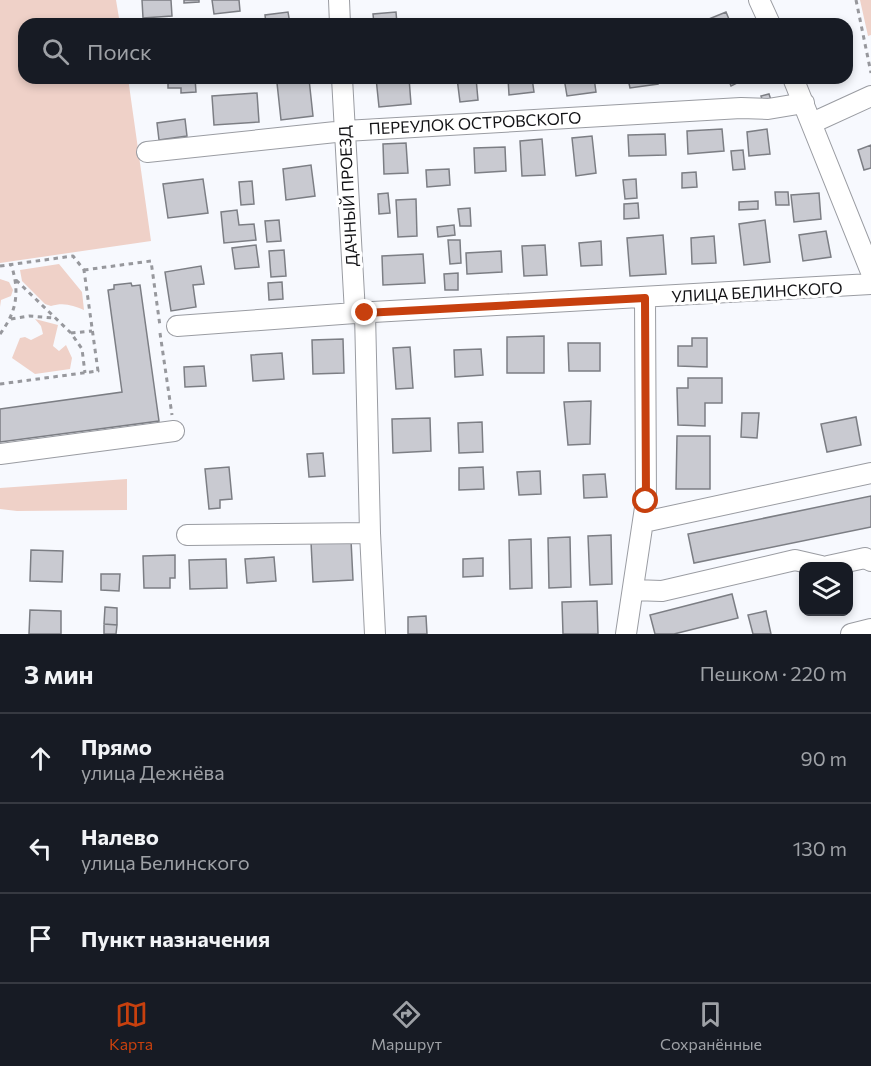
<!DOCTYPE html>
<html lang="ru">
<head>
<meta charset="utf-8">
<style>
	:root { --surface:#171b24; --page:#242831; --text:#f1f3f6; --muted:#9ea1a6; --line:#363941; --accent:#c7400e }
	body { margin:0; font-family:Commissioner,sans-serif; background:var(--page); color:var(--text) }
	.controls { position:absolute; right:18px; bottom:18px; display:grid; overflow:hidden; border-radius:12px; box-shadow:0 3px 9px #0003 }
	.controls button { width:54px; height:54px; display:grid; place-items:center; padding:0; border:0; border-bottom:2px solid var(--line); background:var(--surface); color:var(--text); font:30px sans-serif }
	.stop { position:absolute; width:18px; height:18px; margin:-14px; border:4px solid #c7400e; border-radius:50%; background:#fff }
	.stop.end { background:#c7400e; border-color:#fff; box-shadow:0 2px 6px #0008 }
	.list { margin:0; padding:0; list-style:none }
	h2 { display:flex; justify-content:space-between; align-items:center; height:78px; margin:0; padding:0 24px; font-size:26px }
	h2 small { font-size:20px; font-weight:400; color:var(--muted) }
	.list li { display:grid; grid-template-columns:39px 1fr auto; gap:18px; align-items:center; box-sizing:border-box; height:90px; padding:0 24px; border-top:2px solid var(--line) }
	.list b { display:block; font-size:22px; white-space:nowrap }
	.list p { margin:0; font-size:20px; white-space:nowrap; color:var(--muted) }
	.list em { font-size:20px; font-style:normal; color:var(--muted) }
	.icon { flex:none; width:33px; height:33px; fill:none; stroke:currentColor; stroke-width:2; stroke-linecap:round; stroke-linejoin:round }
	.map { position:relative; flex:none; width:871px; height:634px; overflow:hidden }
	.search { position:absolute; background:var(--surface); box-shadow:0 3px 9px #0003; left:18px; right:18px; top:18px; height:66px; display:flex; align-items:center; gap:15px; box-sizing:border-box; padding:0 21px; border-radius:18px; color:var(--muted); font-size:22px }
	.sheet { height:348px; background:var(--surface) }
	nav { display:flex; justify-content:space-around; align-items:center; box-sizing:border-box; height:84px; border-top:2px solid var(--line); background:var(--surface); font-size:16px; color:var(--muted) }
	nav a { display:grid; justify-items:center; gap:3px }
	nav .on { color:var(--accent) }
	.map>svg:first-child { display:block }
</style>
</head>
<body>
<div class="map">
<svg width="871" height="634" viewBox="0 0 871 634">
	<rect width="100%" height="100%" fill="#f7f9fe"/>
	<path fill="#efd1c8" d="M0 0H116L120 24H24V78H128L151 241 0 263Z
		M860 0H871V35L868 36Z
		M59 264 82 292 84 310C73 305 63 302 51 306L45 304 22 281 20 270Z
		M0 279 9 282 13 290 11 296 1 300 0 307Z
		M35 319 58 325 53 346 59 351 66 345 72 358 70 369 35 374 12 358 20 338 25 337 31 340 43 334 41 326Z
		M127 479V510L17 511 0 509V488Z"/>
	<path fill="#c9cad1" stroke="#7c7e84" stroke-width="1.5" d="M142 0H171L172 16 143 18Z
		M184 0H199V2L184 3Z
		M212 0H239L240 11 214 14Z
		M288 12 290 24H266L265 15Z
		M396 12 397 24H374L373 14Z
		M726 12 731 24H700L699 23Z
		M168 78H195L196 92 181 93V88H168Z
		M376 78H409L411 104 379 107Z
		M457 78H476L478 100 460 102Z
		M508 78H532L534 92 509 95Z
		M564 78H594L596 92 567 96Z
		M657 78 658 84 630 88 628 79Z
		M728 78H747L731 86Z
		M309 79 313 116 281 120 277 83Z
		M257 93 259 122 214 125 212 96Z
		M769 94 772 103 764 106 761 96Z
		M185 119 187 136 159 140 157 123Z
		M722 129 724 151 688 154 687 131Z
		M767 129 770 154 749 156 747 132Z
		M665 134 666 155 629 156 628 135Z
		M592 136 596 173 576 176 572 138Z
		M542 139 545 175 522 176 520 141Z
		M406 143 408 173 384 174 383 144Z
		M871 145V168L864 170 858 150Z
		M505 147 506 171 475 173 474 148Z
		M743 150 745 169 733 170 731 151Z
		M311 165 315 196 286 200 283 169Z
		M449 169 450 185 427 187 426 170Z
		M696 172 697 187 682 188V173Z
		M203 179 208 213 168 218 163 184Z
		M636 179 637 198 625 199 623 180Z
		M252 181 254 204 241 205 239 182Z
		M775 192H788L789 205H776Z
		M388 193 390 213 379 214 378 194Z
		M819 193 821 219 794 222 791 195Z
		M416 199 417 236 398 237 396 200Z
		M758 201V209L739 210V202Z
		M638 203 639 218 624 219V204Z
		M470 208 471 226H460L458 209Z
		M237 210 239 225 254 224 256 240 224 243 221 212Z
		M279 220 281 241 267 242 265 221Z
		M765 220 770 262 744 265 739 224Z
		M454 225 455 235 438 237 437 227Z
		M826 231 831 257 803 261 799 235Z
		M663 235 666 274 630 276 627 238Z
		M714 236 716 263 692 264 691 238Z
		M448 240H460L461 263 450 264Z
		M601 241 602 265 581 266 579 243Z
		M256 245 259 267 235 269 232 248Z
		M545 245 547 275 524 276 522 246Z
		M284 250 286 276 271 277 269 251Z
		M501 251 502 272 467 274 466 253Z
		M423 254 425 283 383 285 382 256Z
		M201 266 204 284 193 285 196 307 171 311 165 272Z
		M458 273V290H445L444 274Z
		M282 282 283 299 269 300 268 283Z
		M131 283 132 286 140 285 159 421 0 442V409L122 392 108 290 114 289V285Z
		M544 336V373H507V337Z
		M692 338H707V367L678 366V346H692Z
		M343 339 344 373 313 374 312 340Z
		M568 343H600V371H569Z
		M410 347 413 388 396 389 393 348Z
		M481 349 483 375 455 377 454 350Z
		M282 353 284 379 253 381 251 355Z
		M204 366 206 386 185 387 184 367Z
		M688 378H722V403H705V426L678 425 677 388H688Z
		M591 401 590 444 568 445 564 402Z
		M742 413H759L757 438 741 437Z
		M856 417 861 445 827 452 821 424Z
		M430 418 431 451 393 453 392 419Z
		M482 422 483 452 459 453 458 423Z
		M677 436H710V489H676Z
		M323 453 325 476 309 477 307 454Z
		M229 467 232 499 220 500V508L209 509 205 469Z
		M483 467 484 489 459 490V468Z
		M540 471 541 494 519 495 517 472Z
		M605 474 607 497 584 498 583 475Z
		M871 496V527L694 563 688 534Z
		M611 535 612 584 590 585 588 536Z
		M570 537 571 587 549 588 548 538Z
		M531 539 532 588 510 589 509 540Z
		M351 540 353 580 313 582 311 542Z
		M31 550 63 551 62 582 30 581Z
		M175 555V578H170V588H144L143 556Z
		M274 557 276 581 247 583 245 559Z
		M483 558V576L463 577V559Z
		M226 559 227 588 190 589 189 560Z
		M101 574H120L119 591 101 590Z
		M732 594 738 618 674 634H655L650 615Z
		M597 601 598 634H563L562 602Z
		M105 607 117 608V625L104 624Z
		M30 610 61 611V634H29Z
		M766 611 771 634H753L748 615Z
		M426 616 427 634H408V617Z
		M104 624 117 625 116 634H104Z"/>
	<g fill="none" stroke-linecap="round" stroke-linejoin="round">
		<defs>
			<path id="minor" d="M339 0 340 24
				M759 0 770 24
				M342 78 355 313
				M793 78 871 272
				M812 123 871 96
				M147 152 345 131 741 108 768 109 804 103
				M365 313 370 533 375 634
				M177 326 355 313 871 284
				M0 454 174 431
				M644 522 871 473
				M187 535 370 533
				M828 566 865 558 871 561
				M633 590 662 591 795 560 821 566
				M626 634 646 501 645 298
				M851 634 871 629"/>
		</defs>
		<use href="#minor" stroke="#9a9ca2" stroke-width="22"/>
		<path stroke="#97989d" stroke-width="3" stroke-dasharray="4.5 4.5" stroke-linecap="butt" d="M856 0 871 73
			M0 266 73 256 84 270 98 371 0 384
			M84 270 151 261 160 326
			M16 280 71 333 82 349 85 373
			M11 319 29 316 54 318
			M71 333 92 331
			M160 333 172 415
			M0 334C17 311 20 292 11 264"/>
		<use href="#minor" stroke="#fff" stroke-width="20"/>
	</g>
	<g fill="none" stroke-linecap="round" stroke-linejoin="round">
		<path stroke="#c7400e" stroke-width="8" d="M365 313 645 298 646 501"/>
	</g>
	<g text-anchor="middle" stroke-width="6" stroke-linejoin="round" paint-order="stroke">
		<g font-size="16" fill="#131316" stroke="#fff">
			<text transform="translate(475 123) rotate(-3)" y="6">ПЕРЕУЛОК ОСТРОВСКОГО</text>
			<text transform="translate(348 196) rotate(-93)" y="6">ДАЧНЫЙ ПРОЕЗД</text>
			<text transform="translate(757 292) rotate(-3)" y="6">УЛИЦА БЕЛИНСКОГО</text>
		</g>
	</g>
</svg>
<div class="controls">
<button><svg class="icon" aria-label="layers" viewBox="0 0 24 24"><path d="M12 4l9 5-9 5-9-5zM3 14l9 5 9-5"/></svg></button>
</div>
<div class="stop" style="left:646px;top:501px"></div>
<div class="stop end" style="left:365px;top:313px"></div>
<div class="search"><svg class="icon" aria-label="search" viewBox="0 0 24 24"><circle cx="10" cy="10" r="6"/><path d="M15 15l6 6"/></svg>Поиск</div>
</div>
<section class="sheet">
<h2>3 мин<small>Пешком · 220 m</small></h2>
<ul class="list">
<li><svg class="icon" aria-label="ahead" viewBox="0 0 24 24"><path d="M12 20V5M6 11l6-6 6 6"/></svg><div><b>Прямо</b><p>улица Дежнёва</p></div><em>90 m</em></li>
<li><svg class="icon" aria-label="left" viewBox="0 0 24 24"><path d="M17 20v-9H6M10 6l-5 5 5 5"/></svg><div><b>Налево</b><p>улица Белинского</p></div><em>130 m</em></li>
<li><svg class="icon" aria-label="arrive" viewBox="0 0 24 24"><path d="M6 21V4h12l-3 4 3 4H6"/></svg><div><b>Пункт назначения</b></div></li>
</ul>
</section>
<nav>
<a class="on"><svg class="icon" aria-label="map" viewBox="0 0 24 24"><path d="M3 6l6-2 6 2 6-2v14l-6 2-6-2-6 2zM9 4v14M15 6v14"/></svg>Карта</a>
<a><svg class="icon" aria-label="directions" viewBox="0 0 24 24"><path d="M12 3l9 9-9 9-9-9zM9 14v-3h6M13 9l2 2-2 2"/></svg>Маршрут</a>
<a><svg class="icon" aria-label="saved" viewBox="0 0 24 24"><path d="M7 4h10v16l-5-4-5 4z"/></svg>Сохранённые</a>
</nav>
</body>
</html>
